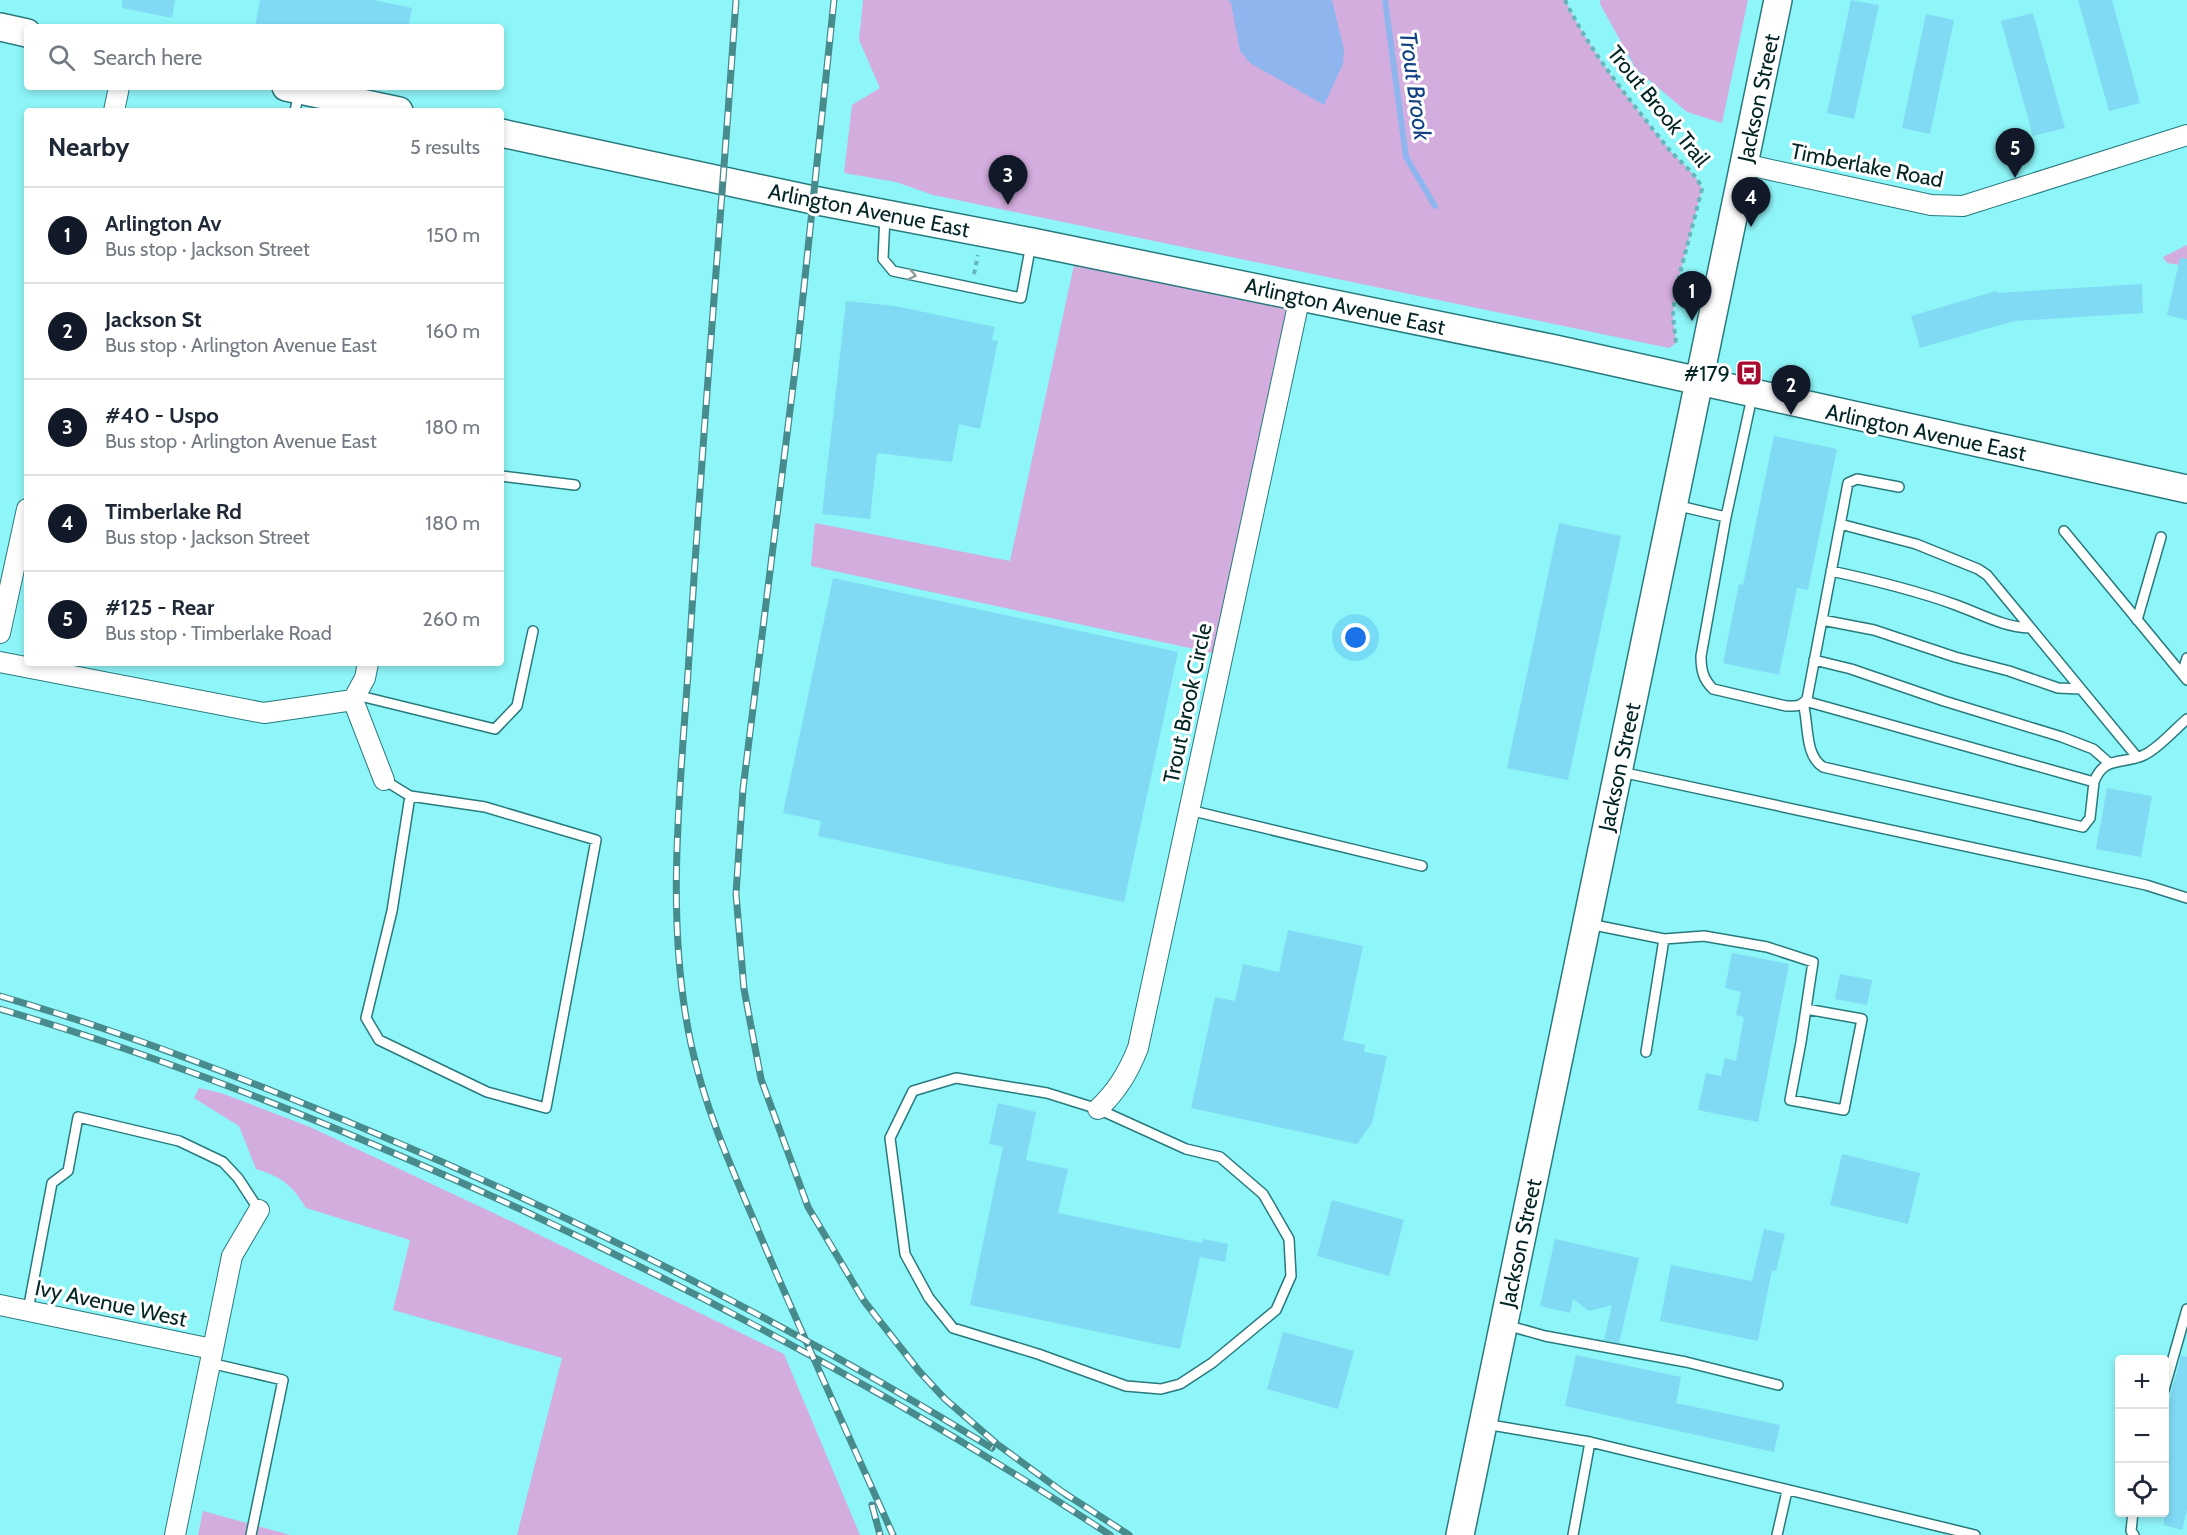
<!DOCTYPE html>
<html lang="en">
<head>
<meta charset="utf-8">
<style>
	:root { --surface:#fff; --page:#f6f6f7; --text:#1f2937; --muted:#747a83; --line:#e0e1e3; --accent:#111827 }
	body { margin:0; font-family:Cabin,sans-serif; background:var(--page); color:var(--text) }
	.controls { position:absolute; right:18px; bottom:18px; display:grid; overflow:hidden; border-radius:6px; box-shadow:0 3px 9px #0003 }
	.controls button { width:54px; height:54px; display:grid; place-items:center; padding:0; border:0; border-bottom:2px solid var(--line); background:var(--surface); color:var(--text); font:30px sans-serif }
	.you { position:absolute; left:1356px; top:638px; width:21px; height:21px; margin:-15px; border:4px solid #fff; border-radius:50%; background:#1a73e8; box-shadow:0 0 0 9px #1a73e833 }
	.badge { display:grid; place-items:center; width:39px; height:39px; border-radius:50%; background:var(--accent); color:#fff; font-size:20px; font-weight:700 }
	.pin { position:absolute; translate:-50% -50px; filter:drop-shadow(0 2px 3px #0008) }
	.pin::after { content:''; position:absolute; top:32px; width:21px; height:18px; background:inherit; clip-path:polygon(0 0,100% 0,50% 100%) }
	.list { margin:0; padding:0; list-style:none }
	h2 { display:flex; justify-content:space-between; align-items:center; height:78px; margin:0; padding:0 24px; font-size:26px }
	h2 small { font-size:20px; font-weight:400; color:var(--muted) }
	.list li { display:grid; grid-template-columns:39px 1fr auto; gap:18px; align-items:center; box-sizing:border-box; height:96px; padding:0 24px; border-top:2px solid var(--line) }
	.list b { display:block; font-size:22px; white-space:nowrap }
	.list p { margin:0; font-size:20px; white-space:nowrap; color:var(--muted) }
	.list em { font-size:20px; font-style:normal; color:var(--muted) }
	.icon { flex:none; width:33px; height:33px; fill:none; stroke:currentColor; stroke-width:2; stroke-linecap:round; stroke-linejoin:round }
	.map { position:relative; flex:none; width:2187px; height:1535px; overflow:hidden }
	.search { position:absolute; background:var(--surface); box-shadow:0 3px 9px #0003; left:24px; top:24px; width:480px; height:66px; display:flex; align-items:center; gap:15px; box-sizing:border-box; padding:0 21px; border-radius:6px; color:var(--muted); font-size:22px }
	.panel { position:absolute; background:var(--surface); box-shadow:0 3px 9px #0003; left:24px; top:108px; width:480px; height:558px; border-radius:6px }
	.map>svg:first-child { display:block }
</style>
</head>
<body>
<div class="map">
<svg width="2187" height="1535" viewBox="0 0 2187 1535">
	<rect width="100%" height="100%" fill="#8ef5f8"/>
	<path fill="#d4addf" d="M863 0H1565C1591 54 1630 100 1667 147 1678 161 1696 172 1702 189L1675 292 1673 316 1676 343 1669 348 933 195 896 182 844 173 852 105 880 88 859 40Z
		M1600 0H1748L1722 123 1687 112 1636 69 1600 4Z
		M2187 245V266L2167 263 2163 257Z
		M1077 251 1300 296 1222 655 811 566 815 523 1010 561Z
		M199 1088 221 1093 310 1127 519 1225 784 1354 860 1535H517L562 1358 393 1310 410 1240 306 1208C292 1185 282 1177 256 1169L239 1126 194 1098Z
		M203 1511 290 1535H198Z"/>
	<path fill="#8fb5ef" d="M1228 0H1332L1344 49 1343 64 1324 105 1250 63 1240 51 1231 3Z"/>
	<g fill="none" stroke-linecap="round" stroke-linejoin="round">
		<path stroke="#8fb5ef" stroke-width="6" d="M1385 0 1406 157 1435 206"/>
	</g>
	<path fill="#81daf4" d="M122 0H175L172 18 122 8Z
		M260 0H373L412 8 408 27H255Z
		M1851 0 1879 5 1854 119 1827 113Z
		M2078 0H2112L2140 103 2109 111Z
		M2033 13 2065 128 2033 136 2001 21Z
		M1926 14 1954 20 1930 134 1902 128Z
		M2180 258 2187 259V320L2167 315Z
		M2142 284 2143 313 2014 321 1920 348 1911 316 1996 291 1997 293Z
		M846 301 895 306 995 327 992 340 998 341 980 429 959 424 952 462 877 453 870 519 822 514Z
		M1774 436 1837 449 1808 590 1797 588 1779 675 1723 663 1739 584 1743 585Z
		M1559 523 1621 536 1568 780 1507 768Z
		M833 578 1178 652 1124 902 818 836 821 821 783 813Z
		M2107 788 2152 796 2141 857 2096 849Z
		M1288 930 1363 946 1343 1040 1365 1045 1364 1052 1387 1056 1372 1123 1357 1144 1191 1108 1215 997 1235 1001 1243 964 1279 972Z
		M1732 953 1789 964 1758 1122 1698 1110 1706 1073 1721 1076 1725 1058 1736 1061 1744 1017 1736 1015 1741 992 1725 988Z
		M1840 974 1872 980 1867 1005 1835 999Z
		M998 1103 1036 1112 1026 1160 1068 1169 1058 1213 1202 1243 1203 1239 1228 1244 1225 1262 1200 1257 1180 1349 970 1305 1003 1147 989 1144Z
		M1842 1154 1920 1173 1908 1224 1830 1205Z
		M1332 1200 1404 1220 1389 1276 1317 1256Z
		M1764 1229 1785 1234 1776 1271 1772 1270 1758 1341 1660 1321 1671 1265 1752 1281Z
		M1555 1239 1639 1258 1619 1343 1604 1340 1612 1305 1589 1311 1573 1299 1570 1313 1540 1306Z
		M1283 1332 1354 1351 1338 1409 1267 1389Z
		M1576 1355 1681 1377 1676 1403 1780 1425 1774 1452 1565 1406Z
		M2181 1356 2187 1357V1510L2182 1530 2164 1525V1421Z"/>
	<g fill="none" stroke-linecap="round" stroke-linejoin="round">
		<defs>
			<path id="lane" d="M295 111 299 92
				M885 216 883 259 893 271 1021 298 1031 244
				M1752 397 1726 517 1701 656C1701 670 1703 679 1713 689L1786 706C1795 706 1801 707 1807 699L1848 483 1857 479 1899 487
				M501 476 575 485
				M1675 505 1726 517
				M1840 524 1916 544 1978 569 1987 575 2137 757
				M2064 531 2187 680
				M1831 571C1873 580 1915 590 1956 605 1981 614 2003 627 2030 628
				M1822 620 1874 630 1955 657 2009 671 2058 688 2081 689
				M2137 620 2161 537
				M1814 660 1851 669 1944 701 2062 737 2093 749 2109 763
				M2182 674 2187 658
				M356 695 495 729 517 706 533 631
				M1803 703C1809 723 1804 755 1823 767L2083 827 2090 818 2094 782 1805 701
				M1621 772 2146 885 2187 898
				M384 780 410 796 485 807 596 840 546 1108 487 1092 379 1040 366 1018 392 911 410 796
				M2094 782C2104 755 2123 765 2144 755 2158 749 2175 729 2187 719
				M1189 810 1422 866
				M1589 924 1664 939 1704 936 1767 947 1813 962 1801 1042 1790 1100 1844 1110 1862 1019 1806 1009
				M1646 1052 1664 939
				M956 1078 1047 1093 1098 1109 1186 1149 1220 1157 1263 1194 1289 1239 1291 1276 1276 1310 1212 1363 1180 1384 1161 1389 1126 1386 1038 1354 953 1328 929 1298 905 1254 890 1138 913 1091Z
				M28 1310 52 1183 68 1171 78 1117 179 1141 223 1162 238 1178 259 1210
				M1506 1325 1545 1336 1686 1362 1778 1385
				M210 1363 283 1380 251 1535
				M2164 1390 2187 1309
				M1485 1424 1590 1442 1573 1535
				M1590 1442 1975 1535
				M2133 1512 2131 1531 2134 1535
				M1777 1535 1787 1491"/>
			<path id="street" d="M114 111 119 87
				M1744 164 1931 205 1963 206 2187 135
				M0 633 27 509
				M0 662 264 713 353 700
				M368 663 365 678 353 700 384 780
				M1098 1109C1117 1091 1128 1073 1138 1048L1300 296
				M0 1305 212 1349
				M175 1535 232 1256 259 1210"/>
			<path id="secondary" d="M0 27 27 33
				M286 87 399 111
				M501 133 813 200 1032 242 1555 349 2187 489
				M1460 1535 1778 0"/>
		</defs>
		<use href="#lane" stroke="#287a7d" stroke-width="12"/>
		<use href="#street" stroke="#287a7d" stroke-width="22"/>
		<use href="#secondary" stroke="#287a7d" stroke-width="30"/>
		<path stroke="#64b6b8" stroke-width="4" stroke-dasharray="4.5 4.5" stroke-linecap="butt" d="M1565 0C1591 54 1630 100 1667 147 1678 161 1696 172 1702 189L1675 292 1673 316 1676 343
			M974 274 978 255"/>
		<use href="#lane" stroke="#fff" stroke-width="9"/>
		<use href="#street" stroke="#fff" stroke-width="20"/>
		<use href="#secondary" stroke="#fff" stroke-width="27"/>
		<defs>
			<path id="rail" d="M736 0C721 219 702 438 689 657 681 784 664 918 691 1044 705 1109 732 1169 758 1230 801 1333 848 1434 893 1535
				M834 0 797 354 743 789 736 894 744 989 761 1079 808 1207 864 1301 919 1371 945 1399 997 1444 1068 1496
				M0 996C128 1033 254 1082 377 1134 589 1223 795 1328 992 1448
				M0 1009C178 1061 351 1132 520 1209 724 1304 922 1411 1110 1535
				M1061 1491 1129 1535
				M872 1505 880 1535"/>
		</defs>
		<use href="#rail" stroke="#478b8d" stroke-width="7"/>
		<use href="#rail" stroke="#fff" stroke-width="4.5" stroke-dasharray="14" stroke-linecap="butt"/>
	</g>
	<defs><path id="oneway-chevron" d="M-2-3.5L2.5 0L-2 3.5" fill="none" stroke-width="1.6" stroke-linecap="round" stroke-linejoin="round" transform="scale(1.5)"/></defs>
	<use stroke="#8d9c9d" href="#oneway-chevron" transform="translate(912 275) rotate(12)"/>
	<defs>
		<symbol id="bus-square" viewBox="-11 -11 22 22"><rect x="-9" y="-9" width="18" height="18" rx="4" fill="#a60b2f" stroke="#fff"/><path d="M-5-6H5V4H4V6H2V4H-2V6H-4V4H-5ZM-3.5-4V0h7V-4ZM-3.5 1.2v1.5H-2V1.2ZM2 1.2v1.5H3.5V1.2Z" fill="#fff"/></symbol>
	</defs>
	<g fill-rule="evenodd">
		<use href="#bus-square" x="1734" y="358" width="30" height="30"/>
	</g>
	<g text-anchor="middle" stroke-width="6" stroke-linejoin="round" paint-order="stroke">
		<g font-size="22" fill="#022425" stroke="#fff">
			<text transform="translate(1758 98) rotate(-78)" y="8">Jackson Street</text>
			<text transform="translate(1659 106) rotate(51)" y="8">Trout Brook Trail</text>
			<text transform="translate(1867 165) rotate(11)" y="8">Timberlake Road</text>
			<text transform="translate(869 210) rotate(11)" y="8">Arlington Avenue East</text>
			<text transform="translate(1345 306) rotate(12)" y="8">Arlington Avenue East</text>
			<text transform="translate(1926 432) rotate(12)" y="8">Arlington Avenue East</text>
			<text transform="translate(1187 703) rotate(-78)" y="8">Trout Brook Circle</text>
			<text transform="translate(1619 767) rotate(-78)" y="8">Jackson Street</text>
			<text transform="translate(1520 1243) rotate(-78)" y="8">Jackson Street</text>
			<text transform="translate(111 1303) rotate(12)" y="8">Ivy Avenue West</text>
		</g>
		<g font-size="22" fill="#022425" stroke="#fff" text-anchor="end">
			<text x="1730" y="381">#179</text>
		</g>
		<g font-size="24" font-style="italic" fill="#124183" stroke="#fff">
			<text transform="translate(1415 86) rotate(82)" y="8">Trout Brook</text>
		</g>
	</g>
</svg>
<div class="controls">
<button>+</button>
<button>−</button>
<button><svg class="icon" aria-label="locate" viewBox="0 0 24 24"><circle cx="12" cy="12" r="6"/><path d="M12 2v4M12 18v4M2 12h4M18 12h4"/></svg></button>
</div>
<div class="you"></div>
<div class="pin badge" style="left:1692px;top:321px">1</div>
<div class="pin badge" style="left:1791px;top:415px">2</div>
<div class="pin badge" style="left:1008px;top:205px">3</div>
<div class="pin badge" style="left:1751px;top:227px">4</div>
<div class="pin badge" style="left:2015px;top:178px">5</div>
<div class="search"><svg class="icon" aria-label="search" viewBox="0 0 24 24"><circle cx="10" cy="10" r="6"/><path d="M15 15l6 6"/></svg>Search here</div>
<section class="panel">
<h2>Nearby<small>5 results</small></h2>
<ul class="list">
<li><span class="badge">1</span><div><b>Arlington Av</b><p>Bus stop · Jackson Street</p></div><em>150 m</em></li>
<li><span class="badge">2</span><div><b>Jackson St</b><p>Bus stop · Arlington Avenue East</p></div><em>160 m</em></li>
<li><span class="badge">3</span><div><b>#40 - Uspo</b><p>Bus stop · Arlington Avenue East</p></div><em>180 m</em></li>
<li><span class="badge">4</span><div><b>Timberlake Rd</b><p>Bus stop · Jackson Street</p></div><em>180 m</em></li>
<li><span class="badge">5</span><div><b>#125 - Rear</b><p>Bus stop · Timberlake Road</p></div><em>260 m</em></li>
</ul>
</section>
</div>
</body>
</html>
